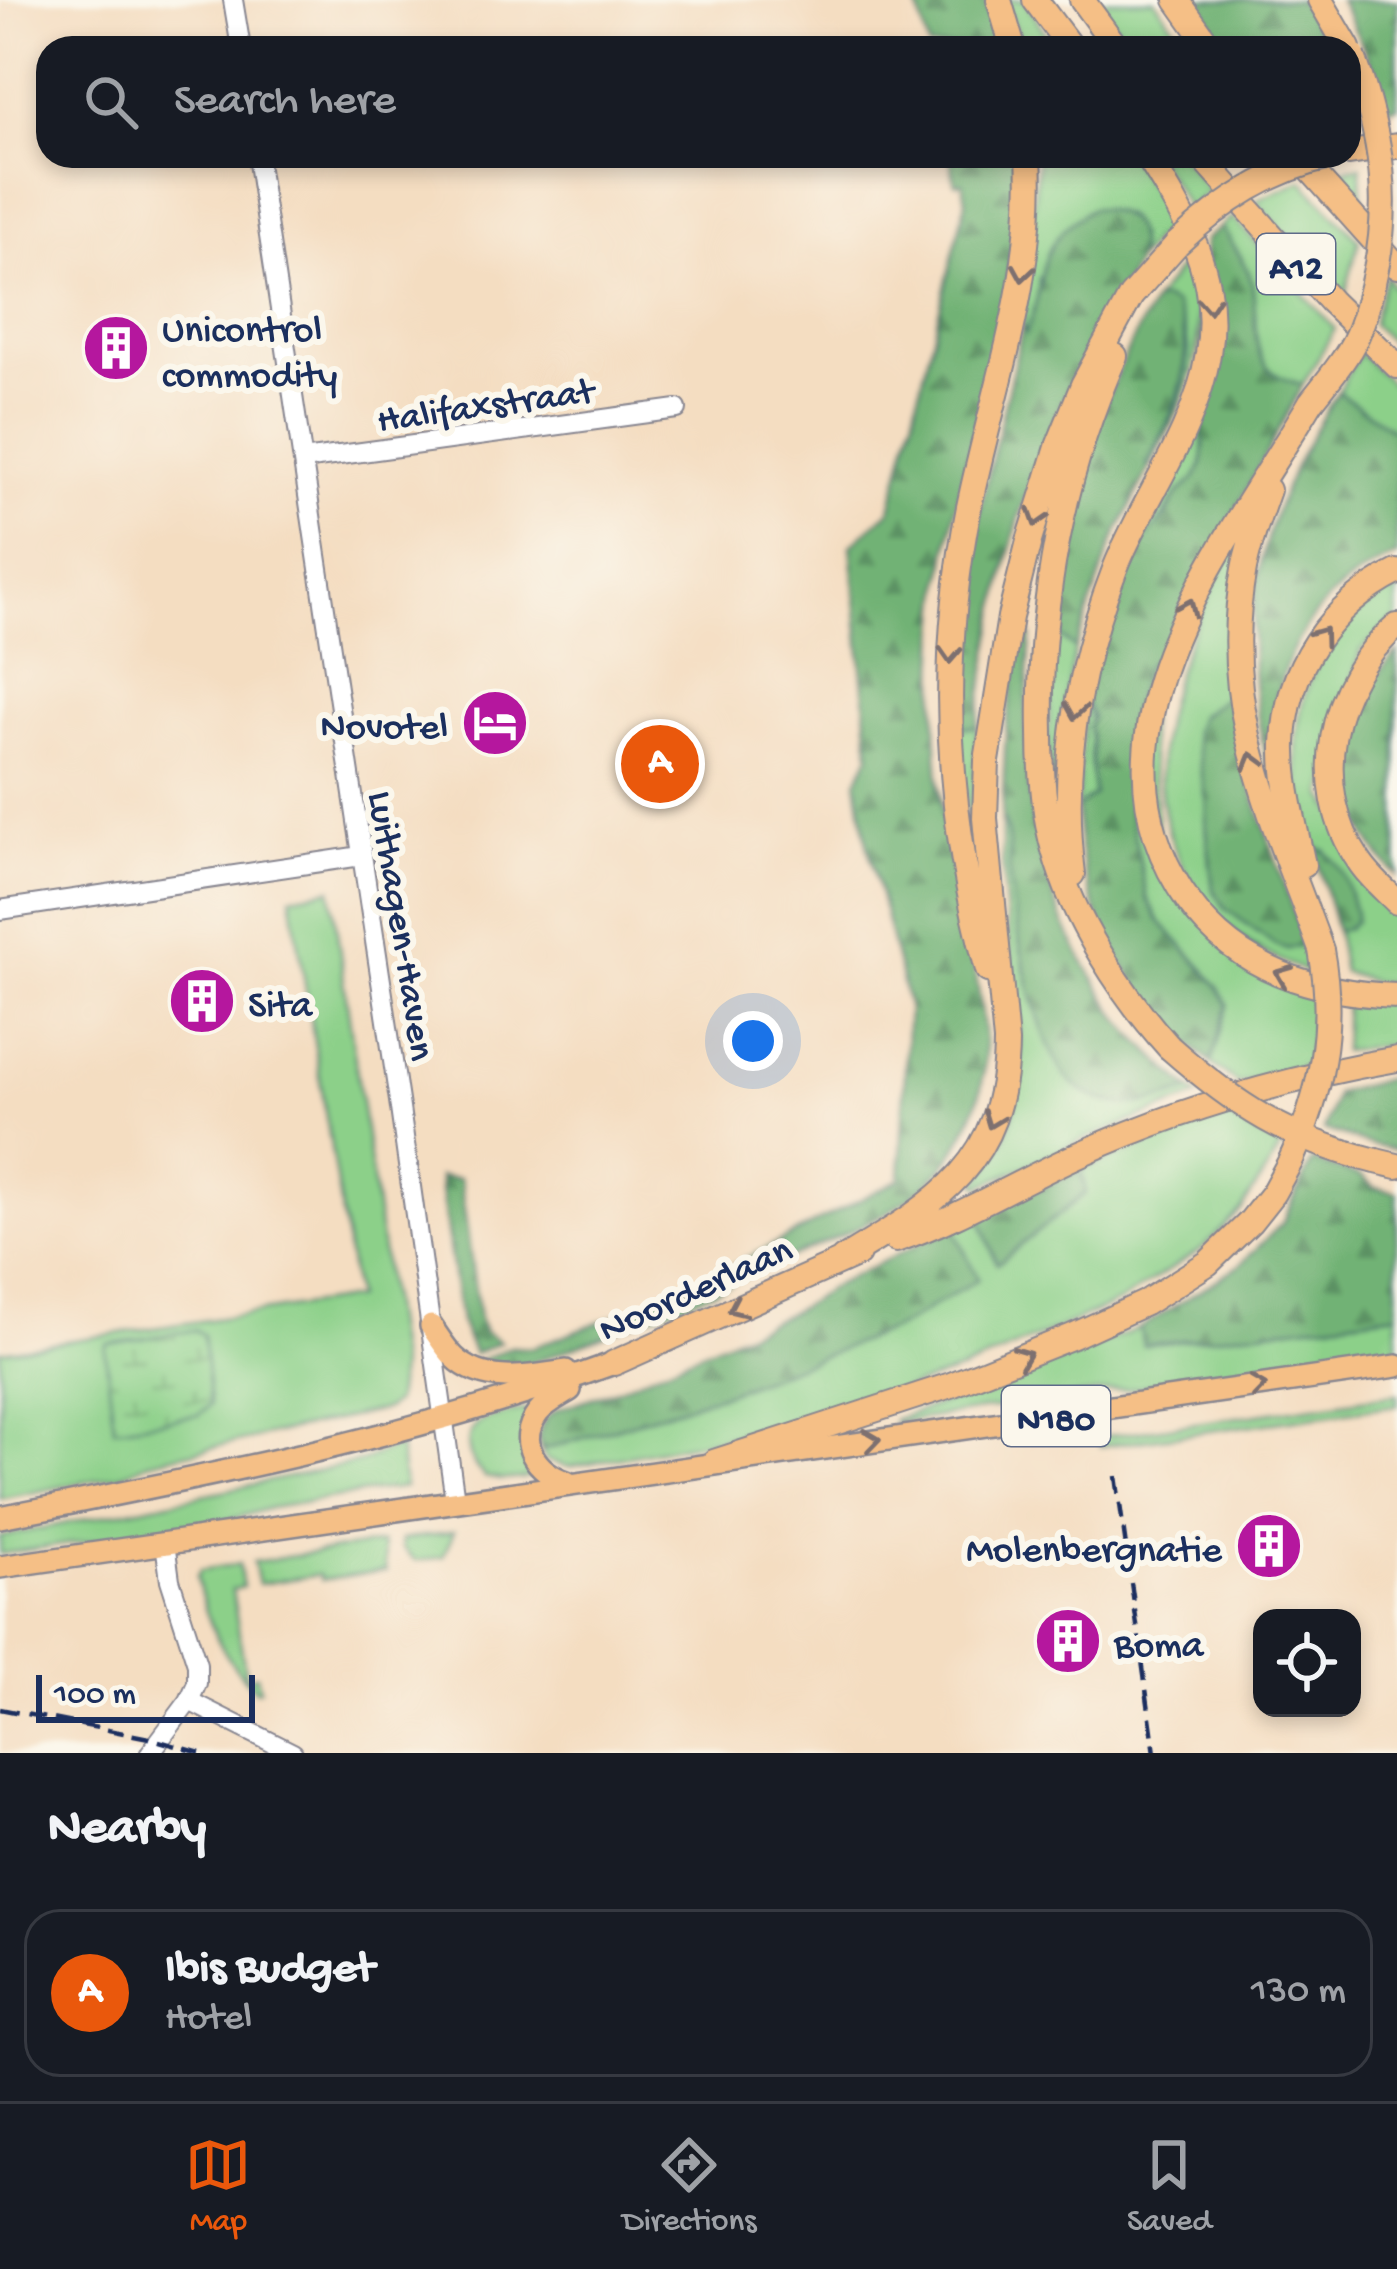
<!DOCTYPE html>
<html lang="en">
<head>
<meta charset="utf-8">
<style>
	:root { --surface:#171b24; --page:#20242c; --text:#f1f3f6; --muted:#9ea1a6; --line:#363941; --accent:#ea580c }
	body { margin:0; font-family:"Gochi Hand",sans-serif; background:var(--page); color:var(--text) }
	.controls { position:absolute; right:36px; bottom:36px; display:grid; overflow:hidden; border-radius:24px; box-shadow:0 6px 18px #0003 }
	.controls button { width:108px; height:108px; display:grid; place-items:center; padding:0; border:0; border-bottom:3px solid var(--line); background:var(--surface); color:var(--text); font:60px sans-serif }
	.scale { position:absolute; left:36px; bottom:30px; width:219px; box-sizing:border-box; padding-left:12px; border:6px solid #1b2f5e; border-top:0; font-size:33px; line-height:42px; white-space:nowrap; color:#1b2f5e; -webkit-text-stroke:9px #fbf7ec; paint-order:stroke }
	.you { position:absolute; left:753px; top:1041px; width:42px; height:42px; margin:-30px; border:9px solid #fff; border-radius:50%; background:#1a73e8; box-shadow:0 0 0 18px #1a73e833 }
	.badge { display:grid; place-items:center; width:78px; height:78px; border-radius:50%; background:var(--accent); color:#fff; font-size:39px; font-weight:700 }
	.pin { position:absolute; translate:-50% -50%; border:6px solid #fff; box-shadow:0 3px 12px #0006 }
	.list { margin:0; padding:0; list-style:none }
	h2 { display:flex; justify-content:space-between; align-items:center; height:156px; margin:0; padding:0 48px; font-size:51px }
	h2 small { font-size:39px; font-weight:400; color:var(--muted) }
	.list li { display:grid; grid-template-columns:78px 1fr auto; gap:36px; align-items:center; box-sizing:border-box; height:168px; margin:0 24px 24px; padding:0 24px; border:3px solid var(--line); border-radius:36px }
	.list b { display:block; font-size:45px; white-space:nowrap }
	.list p { margin:0; font-size:39px; white-space:nowrap; color:var(--muted) }
	.list em { font-size:39px; font-style:normal; color:var(--muted) }
	.icon { flex:none; width:66px; height:66px; fill:none; stroke:currentColor; stroke-width:2; stroke-linecap:round; stroke-linejoin:round }
	.map { position:relative; flex:none; width:1397px; height:1753px; overflow:hidden }
	.search { position:absolute; background:var(--surface); box-shadow:0 6px 18px #0003; left:36px; right:36px; top:36px; height:132px; display:flex; align-items:center; gap:30px; box-sizing:border-box; padding:0 42px; border-radius:36px; color:var(--muted); font-size:45px }
	.sheet { height:348px; background:var(--surface) }
	nav { display:flex; justify-content:space-around; align-items:center; box-sizing:border-box; height:168px; border-top:3px solid var(--line); background:var(--surface); font-size:33px; color:var(--muted) }
	nav a { display:grid; justify-items:center; gap:6px }
	nav .on { color:var(--accent) }
	.map>svg:first-child { display:block }
</style>
</head>
<body>
<div class="map">
<svg width="1397" height="1753" viewBox="0 0 1397 1753">
	<defs>
		<pattern id="forest-firs" width="22" height="20" patternUnits="userSpaceOnUse" patternTransform="scale(3)"><rect width="22" height="20" fill="#71b275"/><path d="M5 1l3.5 6h-7zM16 11l3.5 6h-7z" fill="#5c9163"/></pattern>
		<pattern id="wetland-marsh" width="20" height="14" patternUnits="userSpaceOnUse" patternTransform="scale(3)"><rect width="20" height="14" fill="#8cd089"/><path d="M1 5h8M5 5V1M11 12h8M15 12V8" fill="none" stroke="#72a973"/></pattern>
	</defs>
	<rect width="100%" height="100%" fill="#fbf7ec"/>
	<filter id="ink" filterUnits="userSpaceOnUse"><feTurbulence type="fractalNoise" baseFrequency=".00833" numOctaves="2"/><feDisplacementMap in="SourceGraphic" scale="24" xChannelSelector="R" yChannelSelector="G"/><feConvolveMatrix kernelMatrix="1 2 1 2 8 2 1 2 1" color-interpolation-filters="sRGB"/></filter>
	<filter id="wash" filterUnits="userSpaceOnUse"><feTurbulence type="fractalNoise" baseFrequency=".004" numOctaves="4" result="noise"/><feDisplacementMap in="SourceGraphic" scale="48" xChannelSelector="R" yChannelSelector="G"/><feGaussianBlur stdDeviation="2.7" result="paint"/><feColorMatrix in="noise" values="0 0 0 0 0 0 0 0 0 0 0 0 0 0 0 0 0 1.4 0 .05"/><feComposite in="paint" operator="in"/></filter>
	<g filter="url(#wash)">
		<rect width="100%" height="100%" fill="#f4ddc1"/>
		<path fill="#8cd089" stroke="#548074" stroke-width="3" d="M1006 0H1024L1055 48H1022Z
			M1097 0H1155L1190 48H1132Z
			M1038 156H1129L1174 222 1154 239 1138 259C1139 240 1136 228 1124 214L1039 278 1037 308 1025 335 1023 325Z
			M1156 156H1181L1209 191 1188 209Z
			M1361 166 1362 204 1332 172Z
			M1302 180 1359 240 1344 299 1256 201Z
			M1233 217 1335 329 1303 384C1238 374 1263 318 1250 276 1244 258 1231 242 1221 227Z
			M1188 256C1212 347 1191 388 1150 467L1147 466C1167 424 1204 368 1181 320 1178 312 1168 305 1162 299L1154 301Z
			M1386 275 1397 294V349L1372 324Z
			M1359 353 1397 389V433L1338 392Z
			M1199 424C1204 442 1208 463 1194 479 1188 486 1180 490 1174 499 1162 520 1150 536 1133 552Z
			M1243 530 1230 694 1199 716 1194 731 1207 804 1206 825 1213 889 1226 909 1287 949 1304 944 1310 974C1296 967 1281 962 1268 954 1238 938 1212 913 1194 885 1117 769 1185 637 1243 530Z
			M1397 588V617L1360 651 1324 795 1397 911V983L1374 982 1343 972 1336 931 1347 928 1326 851 1313 846C1307 822 1300 797 1298 773 1289 697 1327 621 1397 588Z
			M1054 631 1075 649 1060 727 1058 799 1052 801 1048 740Z
			M1159 654 1145 697 1163 877 1311 994 1312 1028 1307 1065 1238 1084 1211 1063 1228 1005 1206 971 1158 919 1147 898 1129 810 1138 786 1128 724 1145 667Z
			M1085 700C1099 735 1084 760 1095 794L1077 808Z
			M956 727H977L973 810 976 870Z
			M1002 817C1012 836 1008 861 1010 882 1017 939 1039 1077 1100 1099 1130 1111 1162 1099 1191 1090L1198 1096 1085 1139 981 1186 977 1183C1040 1109 1018 1018 1008 930 1003 892 1002 855 1002 817Z
			M331 889 399 1369 395 1402 386 1409 151 1461 121 1475 0 1499V1351L355 1298 291 896Z
			M1345 1001 1397 1003V1044L1343 1051Z
			M1224 1115 1280 1147 1278 1152 1242 1209 1202 1249 1119 1302 962 1370 854 1405 754 1432 569 1467 546 1460 541 1451 729 1392 901 1326 953 1227 978 1214 997 1263 1085 1193 1081 1170Z
			M1397 1314V1349L893 1423 895 1419 992 1387 1140 1328 1144 1345Z
			M1397 1394V1405L1101 1446 1100 1437Z
			M524 1409 527 1412 536 1474 534 1477 502 1480 485 1477C468 1462 458 1433 485 1420 497 1415 512 1413 524 1409Z
			M399 1445 404 1487 270 1508 222 1522 0 1554V1537L361 1462Z
			M454 1532 443 1557 416 1561 402 1548 401 1540Z
			M382 1543 386 1571 321 1580 319 1575 258 1584 253 1562Z
			M239 1564 243 1587 232 1590 246 1677 257 1675 260 1689 256 1690C222 1659 205 1620 197 1576L200 1570Z"/>
		<path fill="url(#forest-firs)" stroke="#46706a" stroke-width="3" d="M916 0H985L1000 48H929Z
			M1191 0H1299L1328 48H1228Z
			M1339 0H1397V106L1386 109C1376 70 1359 36 1339 0Z
			M950 156H1016C1023 318 948 468 938 629 934 698 935 769 946 837 958 905 980 973 985 1042 988 1095 963 1153 923 1187 884 1221 832 1238 787 1259 699 1299 609 1334 518 1368H499L479 1361 511 1347 531 1348 691 1287 900 1179 908 1006 866 839 857 781 870 755 851 545 891 509 966 201 963 183H955Z
			M1092 208C1119 209 1140 220 1138 251 1137 268 1122 285 1114 300 1093 337 1073 376 1056 415 1012 514 993 621 977 727H956L963 584 1023 325 1026 333C1051 274 1028 247 1092 208Z
			M1221 227C1231 242 1244 258 1250 276 1263 318 1238 374 1303 384L1159 654 1145 667 1128 724 1138 786 1129 810 1147 898 1158 919 1218 986 1228 1005 1211 1063C1132 997 1078 914 1077 808L1094 794C1088 771 1096 749 1088 727L1092 717 1085 700 1096 655 1133 552 1166 516 1177 495 1195 478 1202 465 1204 444 1199 424 1205 240Z
			M1162 299 1175 305C1202 363 1172 413 1147 465L1150 467 1111 546 1075 649 1054 631C1061 576 1069 518 1084 465 1100 407 1125 352 1154 301Z
			M1338 392 1397 433V556C1305 591 1266 676 1272 770H1268C1234 621 1254 520 1338 392Z
			M1020 634 1031 636C1020 762 1024 870 1095 980 1103 993 1110 1007 1120 1019 1141 1045 1166 1068 1191 1090 1168 1097 1143 1107 1118 1104 1101 1101 1080 1093 1068 1079 1036 1041 1016 932 1010 882 1008 861 1012 836 1002 817L1006 730Z
			M1397 652V876C1331 809 1332 720 1397 652Z
			M1230 694 1241 757 1304 944 1287 949 1275 945 1226 909 1213 889 1206 824 1207 804 1194 731 1199 717Z
			M1313 846C1342 857 1348 886 1355 914V921L1347 928 1336 931Z
			M1397 1076V1150L1370 1145 1324 1130 1336 1093Z
			M1312 1161 1361 1176 1375 1188 1397 1192V1314L1143 1345 1140 1328 1240 1265 1283 1222Z
			M1081 1170 1086 1193 997 1264 978 1214Z
			M439 1177 460 1179 479 1319 484 1332 500 1342 474 1354 460 1322Z
			M953 1227 978 1279 901 1326 729 1392 541 1451 538 1438 541 1427 546 1418 556 1410 617 1389 794 1311 837 1284Z"/>
		<path fill="url(#wetland-marsh)" stroke="#548074" stroke-width="3" d="M196 1330 203 1335 210 1405 198 1415 114 1428 105 1349 107 1344Z"/>
	</g>
	<g filter="url(#ink)">
		<g fill="none" stroke-linecap="round" stroke-linejoin="round">
			<defs>
				<path id="minor" d="M233 0 241 48
					M257 156 399 1101 455 1500
					M303 460 677 409
					M0 910 361 856
					M189 1701 293 1753
					M150 1753 189 1701 197 1683V1664L170 1580 165 1543"/>
				<path id="major" d="M431 1326C438 1336 445 1348 454 1357 484 1386 530 1377 566 1371
					M567 1482C537 1472 515 1443 538 1413 546 1403 559 1397 570 1390
					M0 1517C207 1477 415 1436 614 1363
					M0 1567 1397 1366"/>
				<path id="highway" d="M999 0 1013 48
					M1035 0 1071 48
					M1082 0 1117 48
					M1177 0 1211 48
					M1320 0 1348 48
					M1349 153 1397 146
					M1201 156 1330 301 1397 366
					M1298 156 1397 266
					M1115 356C1063 473 1038 603 1041 732 1041 771 1043 812 1054 850 1072 918 1122 995 1169 1047
					M1311 402C1226 545 1069 735 1189 902 1239 971 1315 993 1397 996
					M1268 490C1259 516 1249 542 1244 569 1217 711 1275 821 1321 950
					M1397 626C1329 682 1308 786 1359 861 1369 877 1384 889 1397 902
					M1303 865C1295 826 1283 785 1284 744 1286 667 1330 606 1397 572
					M1073 874C1060 769 1077 667 1115 569 1134 521 1163 477 1184 430 1234 319 1209 252 1147 156
					M988 970C946 818 938 662 969 507 993 390 1036 278 1029 156
					M1376 1161 1397 1166
					M896 1240C960 1218 1018 1182 1080 1154 1182 1108 1287 1078 1397 1059
					M843 1259C937 1203 1005 1164 1006 1042L985 818 987 761 1010 617 1029 541 1059 444 1083 385 1131 296 1177 244
					M614 1363 858 1254
					M714 1462 951 1385 1073 1336 1145 1303 1208 1263 1250 1222 1273 1193 1290 1162"/>
			</defs>
			<use href="#minor" stroke="#888690" stroke-width="22"/>
			<use href="#major" stroke="#888690" stroke-width="26"/>
			<use href="#highway" stroke="#888690" stroke-width="28"/>
			<use href="#minor" stroke="#fff" stroke-width="18"/>
			<use href="#major" stroke="#f5bf86" stroke-width="21"/>
			<use href="#highway" stroke="#f5bf86" stroke-width="24"/>
			<path stroke="#1b2f5e" stroke-width="4.5" stroke-dasharray="18 9" stroke-linecap="butt" d="M1116 1476 1155 1753
				M0 1709 149 1738 200 1753"/>
			<defs>
				<path id="highway-bridge" d="M1177 244C1223 201 1272 169 1334 156
					M1311 402C1324 385 1339 368 1350 349 1361 331 1367 307 1372 287 1393 203 1382 137 1353 56
					M1169 1047C1237 1107 1288 1139 1376 1161
					M1290 1162C1322 1093 1335 1025 1321 950"/>
			</defs>
			<use href="#highway-bridge" stroke="#888690" stroke-width="28" stroke-linecap="butt"/>
			<use href="#highway-bridge" stroke="#f5bf86" stroke-width="24"/>
		</g>
		<defs><path id="oneway-chevron" d="M-2-3.5L2.5 0L-2 3.5" fill="none" stroke-width="1.6" stroke-linecap="round" stroke-linejoin="round" transform="scale(3)"/></defs>
		<g stroke="#7d7070">
			<use href="#oneway-chevron" transform="translate(1023 273) rotate(99)"/>
			<use href="#oneway-chevron" transform="translate(1209 305) rotate(86)"/>
			<use href="#oneway-chevron" transform="translate(1037 518) rotate(108)"/>
			<use href="#oneway-chevron" transform="translate(1188 607) rotate(-66)"/>
			<use href="#oneway-chevron" transform="translate(1321 635) rotate(-54)"/>
			<use href="#oneway-chevron" transform="translate(950 655) rotate(93)"/>
			<use href="#oneway-chevron" transform="translate(1075 711) rotate(99)"/>
			<use href="#oneway-chevron" transform="translate(1253 761) rotate(-106)"/>
			<use href="#oneway-chevron" transform="translate(1283 975) rotate(-158)"/>
			<use href="#oneway-chevron" transform="translate(992 1120) rotate(111)"/>
			<use href="#oneway-chevron" transform="translate(736 1308) rotate(156)"/>
			<use href="#oneway-chevron" transform="translate(1023 1356) rotate(-22)"/>
			<use href="#oneway-chevron" transform="translate(1258 1386) rotate(-8)"/>
			<use href="#oneway-chevron" transform="translate(872 1440) rotate(-8)"/>
		</g>
	</g>
	<defs>
		<symbol id="building-disc" viewBox="-11 -11 22 22"><circle r="9.5" fill="#b5179e" stroke="#fbf7ec"/><path d="M-4-6H4V6H1V3H-1V6H-4ZM-2.5-4.3h1.7v1.8h-1.7ZM.8-4.3h1.7v1.8H.8ZM-2.5-1h1.7V.8h-1.7ZM.8-1h1.7V.8H.8Z" fill="#fff"/></symbol>
		<symbol id="hotel-disc" viewBox="-11 -11 22 22"><circle r="9.5" fill="#b5179e" stroke="#fbf7ec"/><path d="M-6-4.5h1.5V1H6V5H4.5V3h-9V5H-6ZM-4 0a1.8 1.8 0 1 1 3.6 0ZM.5 0V-2.5h3Q6-2.5 6 0Z" fill="#fff"/></symbol>
	</defs>
	<g fill-rule="evenodd">
		<use href="#building-disc" x="78" y="310" width="76" height="76"/>
		<use href="#hotel-disc" x="457" y="685" width="76" height="76"/>
		<use href="#building-disc" x="164" y="963" width="76" height="76"/>
		<use href="#building-disc" x="1231" y="1508" width="76" height="76"/>
		<use href="#building-disc" x="1030" y="1603" width="76" height="76"/>
	</g>
	<g text-anchor="middle" stroke-width="12" stroke-linejoin="round" paint-order="stroke">
		<g fill="#fbf7ec" stroke="#5e6b89" stroke-width="3">
			<rect x="1257" y="234" width="78" height="60" rx="9"/>
			<rect x="1002" y="1386" width="108" height="60" rx="9"/>
		</g>
		<g font-size="36" font-weight="bold" fill="#1b2f5e">
			<text x="1296" y="277">A12</text>
			<text x="1056" y="1429">N180</text>
		</g>
		<g font-size="39" fill="#1b2f5e" stroke="#fbf7ec" text-anchor="start">
			<text x="162" y="340">Unicontrol<tspan x="162" dy="45">commodity</tspan></text>
			<text x="448" y="737" text-anchor="end">Novotel</text>
			<text x="248" y="1015">Sita</text>
			<text x="1222" y="1560" text-anchor="end">Molenbergnatie</text>
			<text x="1114" y="1655">Boma</text>
		</g>
		<g font-size="39" fill="#1b2f5e" stroke="#fbf7ec">
			<text transform="translate(485 402) rotate(-8)" y="14">Halifaxstraat</text>
			<text transform="translate(405 925) rotate(81)" y="14">Luithagen-Haven</text>
			<text transform="translate(694 1286) rotate(-24)" y="14">Noorderlaan</text>
		</g>
	</g>
</svg>
<div class="controls">
<button><svg class="icon" aria-label="locate" viewBox="0 0 24 24"><circle cx="12" cy="12" r="6"/><path d="M12 2v4M12 18v4M2 12h4M18 12h4"/></svg></button>
</div>
<div class="scale">100 m</div>
<div class="you"></div>
<div class="pin badge" style="left:660px;top:764px">A</div>
<div class="search"><svg class="icon" aria-label="search" viewBox="0 0 24 24"><circle cx="10" cy="10" r="6"/><path d="M15 15l6 6"/></svg>Search here</div>
</div>
<section class="sheet">
<h2>Nearby<small></small></h2>
<ul class="list">
<li><span class="badge">A</span><div><b>Ibis Budget</b><p>Hotel</p></div><em>130 m</em></li>
</ul>
</section>
<nav>
<a class="on"><svg class="icon" aria-label="map" viewBox="0 0 24 24"><path d="M3 6l6-2 6 2 6-2v14l-6 2-6-2-6 2zM9 4v14M15 6v14"/></svg>Map</a>
<a><svg class="icon" aria-label="directions" viewBox="0 0 24 24"><path d="M12 3l9 9-9 9-9-9zM9 14v-3h6M13 9l2 2-2 2"/></svg>Directions</a>
<a><svg class="icon" aria-label="saved" viewBox="0 0 24 24"><path d="M7 4h10v16l-5-4-5 4z"/></svg>Saved</a>
</nav>
</body>
</html>
